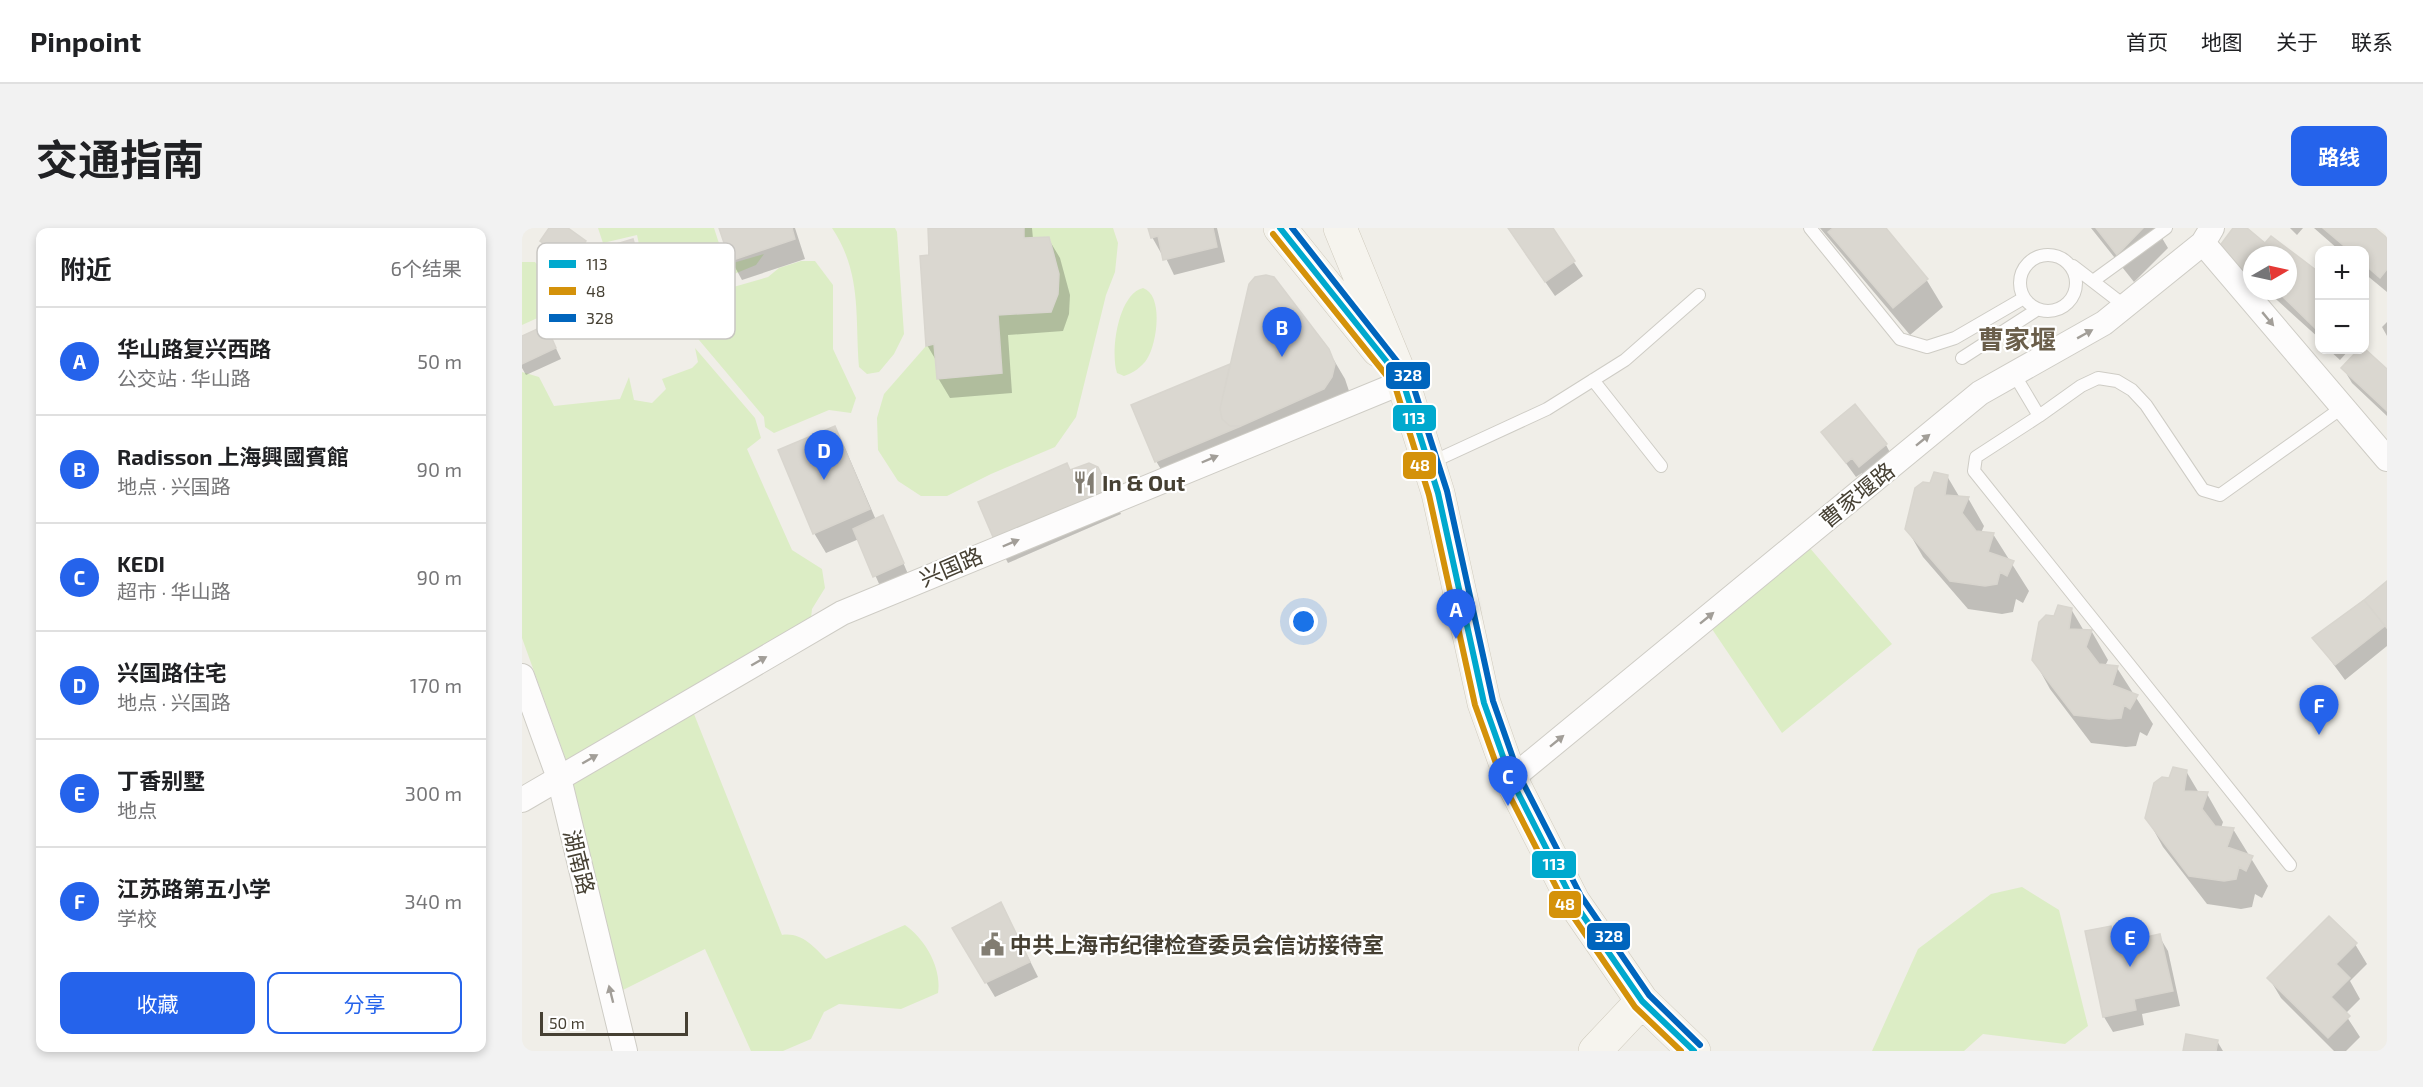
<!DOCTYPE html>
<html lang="zh">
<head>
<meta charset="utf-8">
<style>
	:root { --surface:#fff; --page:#f2f2f2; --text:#202124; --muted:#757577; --line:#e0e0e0; --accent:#2563eb }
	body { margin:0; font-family:"Exo 2","Noto Sans SC",sans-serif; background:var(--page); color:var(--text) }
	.controls { position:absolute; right:18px; top:18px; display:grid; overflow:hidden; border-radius:12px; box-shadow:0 3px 9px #0003 }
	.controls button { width:54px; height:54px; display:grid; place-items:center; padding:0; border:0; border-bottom:2px solid var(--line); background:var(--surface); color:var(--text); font:30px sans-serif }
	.compass { position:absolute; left:1721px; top:18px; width:54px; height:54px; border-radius:50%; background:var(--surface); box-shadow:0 3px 9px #0003; rotate:81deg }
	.scale { position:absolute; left:18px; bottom:15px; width:148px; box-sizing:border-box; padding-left:6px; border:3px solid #464033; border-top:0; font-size:16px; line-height:21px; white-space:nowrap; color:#464033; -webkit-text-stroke:4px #fff; paint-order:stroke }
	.you { position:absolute; left:782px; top:394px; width:21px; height:21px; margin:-15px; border:4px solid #fff; border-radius:50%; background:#1a73e8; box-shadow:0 0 0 9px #1a73e833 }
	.badge { display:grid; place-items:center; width:39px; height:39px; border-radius:50%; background:var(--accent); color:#fff; font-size:20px; font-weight:700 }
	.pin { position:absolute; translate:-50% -50px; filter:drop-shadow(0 2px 3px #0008) }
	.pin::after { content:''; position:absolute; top:32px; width:21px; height:18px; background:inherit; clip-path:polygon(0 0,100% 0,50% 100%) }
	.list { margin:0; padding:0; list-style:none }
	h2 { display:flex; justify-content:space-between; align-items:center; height:78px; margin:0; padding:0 24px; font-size:26px }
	h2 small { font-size:20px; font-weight:400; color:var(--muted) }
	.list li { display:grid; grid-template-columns:39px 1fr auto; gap:18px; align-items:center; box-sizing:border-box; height:108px; padding:0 24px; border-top:2px solid var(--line) }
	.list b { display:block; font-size:22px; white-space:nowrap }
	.list p { margin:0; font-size:20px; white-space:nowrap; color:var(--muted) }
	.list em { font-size:20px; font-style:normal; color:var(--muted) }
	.actions { display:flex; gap:12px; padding:18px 24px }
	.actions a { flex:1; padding:14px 0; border:2px solid var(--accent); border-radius:12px; text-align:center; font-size:21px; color:var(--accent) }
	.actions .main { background:var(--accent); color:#fff }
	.map { position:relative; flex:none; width:1865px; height:823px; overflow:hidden; border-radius:12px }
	header { display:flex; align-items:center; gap:36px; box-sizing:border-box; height:84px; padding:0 30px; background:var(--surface); border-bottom:2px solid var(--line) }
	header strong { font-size:28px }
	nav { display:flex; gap:33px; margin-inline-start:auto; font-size:21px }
	.intro { display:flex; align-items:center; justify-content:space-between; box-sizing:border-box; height:144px; padding:0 36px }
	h1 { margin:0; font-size:42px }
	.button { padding:15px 27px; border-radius:12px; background:var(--accent); color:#fff; font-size:21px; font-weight:700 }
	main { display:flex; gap:36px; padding:0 36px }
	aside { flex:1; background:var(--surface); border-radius:12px; box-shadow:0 3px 9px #0003 }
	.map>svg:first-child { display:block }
</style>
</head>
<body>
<header>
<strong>Pinpoint</strong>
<nav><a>首页</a><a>地图</a><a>关于</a><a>联系</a></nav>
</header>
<div class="intro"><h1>交通指南</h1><a class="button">路线</a></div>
<main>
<aside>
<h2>附近<small>6个结果</small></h2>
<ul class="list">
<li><span class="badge">A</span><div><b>华山路复兴西路</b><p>公交站 · 华山路</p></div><em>50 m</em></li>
<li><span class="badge">B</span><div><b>Radisson 上海興國賓館</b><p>地点 · 兴国路</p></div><em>90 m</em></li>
<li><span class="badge">C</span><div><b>KEDI</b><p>超市 · 华山路</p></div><em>90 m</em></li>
<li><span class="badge">D</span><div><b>兴国路住宅</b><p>地点 · 兴国路</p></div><em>170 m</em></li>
<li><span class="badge">E</span><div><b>丁香别墅</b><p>地点</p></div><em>300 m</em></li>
<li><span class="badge">F</span><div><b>江苏路第五小学</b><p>学校</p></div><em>340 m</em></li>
</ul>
<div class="actions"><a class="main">收藏</a><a>分享</a></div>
</aside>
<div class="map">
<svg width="1865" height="823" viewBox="0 0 1865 823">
	<rect width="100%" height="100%" fill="#f0eee8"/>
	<path fill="#dcedc5" d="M76 0H192L204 37 242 26 234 37 110 88 91 92 88 62 124 49 115 7 81 15Z
		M310 0H373L375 4 382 106 372 126 357 144 345 146 337 139C333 88 340 45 310 0Z
		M502 0H591L596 15 593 44 584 67 554 189 533 219 469 246 425 268H399L376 253 356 222 355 190 362 166 404 118 412 116 415 151 479 145 476 87 529 83C539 56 537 35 527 9L502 10Z
		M279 33H293L311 57V121L334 170 329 185 307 182 252 205 243 199 242 189 177 112 168 92 174 74 201 62 246 49 257 40Z
		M0 34H13L26 50 31 83 0 97Z
		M621 60C642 67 635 116 625 131 620 139 611 145 602 148L595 145C588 124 596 66 621 60Z
		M173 120 233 190 239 210 225 221 270 322 300 341 303 360 290 381 289 390 44 532 0 410V144L17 149 32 178 98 171 107 149 112 172 130 175 144 161 140 151 170 140 176 134Z
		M1287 319 1370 416 1260 505 1190 401Z
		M170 481 260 707C279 704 291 718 304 731L383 697C403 711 420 740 416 765L379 781 317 776 302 784 289 811 261 823H229L183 721 101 762 47 553Z
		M1500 659 1537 682 1566 798 1543 816 1461 806 1442 823H1350L1396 721 1469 666Z"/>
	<path fill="#0003" d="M29 0H43L63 14 68 24 54 44 25 23 20 13Z
		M198 0H273L283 31 220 52 209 32Z
		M407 0H510L511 11 526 10 538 30 548 67 547 86 541 103 486 107 490 165 428 170 416 150 415 134 405 117Z
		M628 0H695L703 34 652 47 641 24 639 25 630 9Z
		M986 0H1029L1061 48 1033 68Z
		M1298 0H1362L1404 51 1421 79 1388 107Z
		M1569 0H1634L1646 20 1612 54Z
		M1713 0H1722L1743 18 1750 10 1798 47V111L1745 63H1766V27H1730V62L1707 44Z
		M1768 0H1781L1775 7Z
		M1792 0H1851L1865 12V64L1842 45V22H1817Z
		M110 13 116 23 125 57 98 65 92 55 83 21Z
		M1865 94V108L1860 99Z
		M24 99 39 131 4 147 0 140V109Z
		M806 122 823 151 828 166 646 253 634 233 611 178 708 138 709 141Z
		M1807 122H1827L1818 132Z
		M1821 140 1865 143V188L1830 155Z
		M312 200 323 220 354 292 366 299 386 346 358 358 337 311 304 325 292 305Z
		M1301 204 1364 217 1372 232 1347 253 1340 245 1334 249Z
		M1425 248 1438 270H1446L1462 298 1459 305 1471 306 1507 363 1501 375 1494 371 1491 384 1480 386 1446 381 1401 329 1385 301 1409 257Z
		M590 267 599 286 486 335 476 316Z
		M1865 354V418L1823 452 1792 410Z
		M1549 381 1562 403 1570 404 1586 432 1583 438 1595 440 1631 496 1625 508 1618 504 1614 518 1604 519 1569 515 1528 461 1512 432 1533 390Z
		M1664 543 1677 565 1685 566 1701 594 1699 600 1711 601 1746 658 1740 670 1733 666 1730 679 1719 681 1685 676 1641 619 1625 590 1648 552Z
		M487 691 516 749 473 769 432 701Z
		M1588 699 1597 716 1637 708 1646 723 1658 778 1620 786 1622 797 1591 804 1582 789Z
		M1833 716 1845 736 1828 753 1838 771 1823 786 1838 809 1824 823H1812L1759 770 1747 750Z
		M1695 813 1701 823H1662Z"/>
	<path fill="#dad7d0" stroke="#d8d5ce" stroke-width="1.5" d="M27 0H46L64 13 48 35 18 13Z
		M197 0H270L273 11 208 33Z
		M406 0H502V10L527 9 537 46 536 66 529 84 476 87 480 145 415 151 412 116 404 118 398 28 407 27Z
		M626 0H691L695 19 641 32 636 8 629 10Z
		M986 0H1031L1053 33 1023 54Z
		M1311 0H1364L1406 51 1371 80 1306 4Z
		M1574 0H1621L1595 27Z
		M1711 0H1725L1743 15 1749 8 1798 45V105L1755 63H1766V27H1730V42L1724 49 1694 23Z
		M1801 0H1853L1865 10V41L1858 50 1842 36V22H1827Z
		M111 11 121 47 90 55 81 20Z
		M744 47 752 49 807 121 813 136 810 149 802 161 719 198H708L700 191 698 181 727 56 733 49Z
		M24 97 34 120 0 136V108Z
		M1842 120 1865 141V183L1819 140 1836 122Z
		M708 136 698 181 700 191 708 198H719L633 234 609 177Z
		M1333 176 1365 216 1337 239 1330 230 1324 235 1299 204Z
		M313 198 348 281 291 306 256 222Z
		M545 235 548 242 567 235 576 239 589 265 474 316 456 274Z
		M1412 244 1426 247 1423 267 1447 269 1440 285 1454 303 1472 305 1466 324 1492 333 1485 348 1478 344 1475 356 1463 358 1428 353 1383 301 1393 260 1401 254 1408 255Z
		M361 287 382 335 351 349 331 301Z
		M1865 353V400L1842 372Z
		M1842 372 1863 398 1813 437 1790 410Z
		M1536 377 1550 380 1547 401 1570 402 1564 419 1577 436 1596 438 1590 457 1616 467 1608 481 1602 477 1599 490 1587 491 1552 487 1510 432 1517 394 1524 387 1532 388Z
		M1651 539 1665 542 1662 563 1686 564 1680 581 1693 598 1712 600 1705 619 1731 628 1724 643 1717 639 1714 651 1702 653 1667 648 1623 590 1632 555 1640 549 1647 550Z
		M479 674 508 734 463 755 430 700Z
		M1807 688 1835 715 1814 736 1828 750 1809 769 1828 788 1806 810 1745 750Z
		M1589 698 1593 716 1638 706 1651 763 1612 771 1614 782 1581 789 1563 703Z
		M1664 806 1696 812 1694 823H1661Z"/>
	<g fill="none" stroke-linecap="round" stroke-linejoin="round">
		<defs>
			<path id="lane" d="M1288 0 1378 111 1405 119 1433 110 1502 70
				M1498 55a28 28 0 1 1 56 0a28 28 0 1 1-56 0Z
				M1551 38 1603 78
				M1571 53 1644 0
				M1440 130 1516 81
				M1492 146 1517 188 1454 229 1452 243 1768 637
				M1071 152 1139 238
				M1517 188 1559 158 1576 150 1595 153 1610 162 1624 177 1681 262 1698 267 1821 179
				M908 235 1025 181 1103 132 1177 67"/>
			<path id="street" d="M1681 15 1865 231
				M0 448 37 550 103 823
				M989 551 1458 165 1582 95 1681 15 1690 0
				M0 572 320 385 881 154"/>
			<path id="secondary" d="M758 0 856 122
				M818 0 881 154 892 189 916 265 962 475 989 551 1051 673 1120 773 1172 823
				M1073 823 1120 773"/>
		</defs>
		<use href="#lane" stroke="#ceccc5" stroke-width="14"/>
		<use href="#street" stroke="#ceccc5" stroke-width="26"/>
		<use href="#secondary" stroke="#d0cbbe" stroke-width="34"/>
		<use href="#lane" stroke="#fdfcfc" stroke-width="12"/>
		<use href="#street" stroke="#fdfcfc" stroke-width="24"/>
		<use href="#secondary" stroke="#f6f4ee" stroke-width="33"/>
		<defs>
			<path id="bus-1" d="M758 0 881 154 916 265 962 475 989 551 1051 673 1120 773 1172 823"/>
			<path id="bus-2" d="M751 6 873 158 907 267 953 477 981 555 1044 678 1113 779 1159 823"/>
			<path id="bus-3" d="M770 0 889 151 925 263 971 473 997 547 1059 668 1127 767 1178 817"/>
		</defs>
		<use href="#bus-1" stroke="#fff" stroke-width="10"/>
		<use href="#bus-2" stroke="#fff" stroke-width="10"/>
		<use href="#bus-3" stroke="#fff" stroke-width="10"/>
		<use href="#bus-1" stroke="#00a9ce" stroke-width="6"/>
		<use href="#bus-2" stroke="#d4920a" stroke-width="6"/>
		<use href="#bus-3" stroke="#0065bd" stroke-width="6"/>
	</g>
	<defs><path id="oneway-solid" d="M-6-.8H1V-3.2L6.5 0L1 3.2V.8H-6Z" transform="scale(1.5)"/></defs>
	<g fill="#a29e98">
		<use href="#oneway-solid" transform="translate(1746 91) rotate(50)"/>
		<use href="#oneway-solid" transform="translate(1563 106) rotate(-29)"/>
		<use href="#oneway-solid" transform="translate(1401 212) rotate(-39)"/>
		<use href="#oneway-solid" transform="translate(688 231) rotate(-23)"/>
		<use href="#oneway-solid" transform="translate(489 315) rotate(-23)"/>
		<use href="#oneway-solid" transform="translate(1185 390) rotate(-39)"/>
		<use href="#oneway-solid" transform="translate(237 433) rotate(-30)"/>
		<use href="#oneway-solid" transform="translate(1035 513) rotate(-39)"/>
		<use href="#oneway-solid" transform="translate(68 531) rotate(-30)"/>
		<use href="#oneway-solid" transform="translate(89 766) rotate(-104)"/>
	</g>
	<defs>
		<symbol id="restaurant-bare" viewBox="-9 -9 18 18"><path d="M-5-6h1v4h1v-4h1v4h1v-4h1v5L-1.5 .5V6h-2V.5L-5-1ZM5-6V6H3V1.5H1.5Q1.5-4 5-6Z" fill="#827d72" stroke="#fff" stroke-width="2.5" paint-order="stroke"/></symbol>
		<symbol id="civic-bare" viewBox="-9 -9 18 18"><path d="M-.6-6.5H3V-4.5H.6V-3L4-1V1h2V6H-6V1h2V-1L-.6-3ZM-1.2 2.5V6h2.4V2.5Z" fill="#827d72" stroke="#fff" stroke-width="2.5" paint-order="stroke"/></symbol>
	</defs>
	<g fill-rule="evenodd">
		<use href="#restaurant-bare" x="546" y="238" width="33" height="33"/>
		<use href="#civic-bare" x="454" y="700" width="33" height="33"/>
	</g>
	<g text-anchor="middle" stroke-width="4.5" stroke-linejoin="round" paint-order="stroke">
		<g font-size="22" font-weight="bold" fill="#464033" stroke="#fff" text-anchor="start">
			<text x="580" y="263">In &amp; Out</text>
			<text x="488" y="725">中共上海市纪律检查委员会信访接待室</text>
		</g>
		<g font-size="22" fill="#464033" stroke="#fff">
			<text transform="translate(1335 267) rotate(-39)" y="8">曹家堰路</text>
			<text transform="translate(429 339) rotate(-23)" y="8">兴国路</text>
			<text transform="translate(57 634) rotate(76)" y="8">湖南路</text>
		</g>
		<g font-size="26" font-weight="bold" fill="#6a5e4a" stroke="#fff">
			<text x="1495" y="121">曹家堰</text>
		</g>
	</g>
	<rect x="15" y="15" width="198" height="96" rx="9" fill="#fff" stroke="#c8c6c2" stroke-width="1.5"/>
	<rect x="27" y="32" width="27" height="8" fill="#00a9ce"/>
	<rect x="27" y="59" width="27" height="8" fill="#d4920a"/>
	<rect x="27" y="86" width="27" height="8" fill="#0065bd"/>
	<g font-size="16" fill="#464033">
		<text x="64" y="42">113</text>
		<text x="64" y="69">48</text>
		<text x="64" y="96">328</text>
	</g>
	<g stroke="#fff" stroke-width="2">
		<rect x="863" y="133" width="46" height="29" rx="6" fill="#0065bd"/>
		<rect x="870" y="176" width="45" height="28" rx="6" fill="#00a9ce"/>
		<rect x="880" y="223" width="35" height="29" rx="6" fill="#d4920a"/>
		<rect x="1009" y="622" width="46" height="29" rx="6" fill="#00a9ce"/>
		<rect x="1026" y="662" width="34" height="29" rx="6" fill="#d4920a"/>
		<rect x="1064" y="694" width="45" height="29" rx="6" fill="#0065bd"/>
	</g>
	<g font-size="16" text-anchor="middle" font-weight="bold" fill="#fff">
		<text x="886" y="153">328</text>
		<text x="892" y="196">113</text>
		<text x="898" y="243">48</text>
		<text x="1032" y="642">113</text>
		<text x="1043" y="682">48</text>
		<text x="1087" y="714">328</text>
	</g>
</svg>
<div class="controls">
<button>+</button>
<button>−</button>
</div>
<svg class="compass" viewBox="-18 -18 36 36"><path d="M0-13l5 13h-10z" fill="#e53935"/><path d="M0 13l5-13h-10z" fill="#757577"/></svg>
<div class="scale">50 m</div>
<div class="you"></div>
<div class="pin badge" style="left:934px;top:411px">A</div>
<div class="pin badge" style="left:760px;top:129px">B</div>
<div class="pin badge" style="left:986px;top:578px">C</div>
<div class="pin badge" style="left:302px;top:252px">D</div>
<div class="pin badge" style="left:1608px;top:739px">E</div>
<div class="pin badge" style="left:1797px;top:507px">F</div>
</div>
</main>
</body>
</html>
